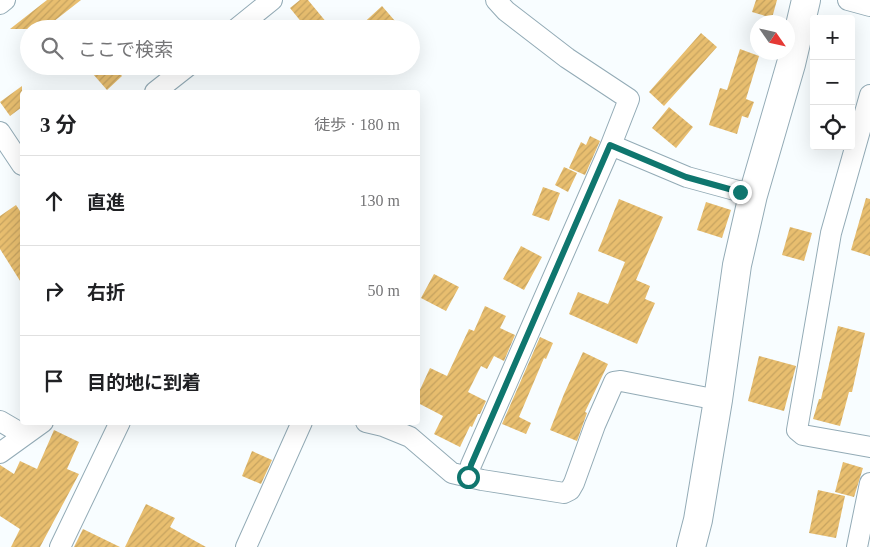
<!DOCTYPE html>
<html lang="ja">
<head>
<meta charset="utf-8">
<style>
	:root { --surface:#fff; --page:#f2f2f2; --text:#202124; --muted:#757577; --line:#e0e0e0 }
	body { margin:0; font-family:"Times New Roman","Noto Sans JP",serif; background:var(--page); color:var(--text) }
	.controls { position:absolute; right:15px; top:15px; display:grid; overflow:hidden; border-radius:5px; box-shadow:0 5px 20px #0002 }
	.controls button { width:45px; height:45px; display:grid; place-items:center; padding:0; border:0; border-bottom:1px solid var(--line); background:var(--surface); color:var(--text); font:25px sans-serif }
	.compass { position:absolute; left:750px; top:15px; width:45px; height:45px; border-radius:50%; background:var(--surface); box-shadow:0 5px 20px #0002; rotate:124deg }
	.stop { position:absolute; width:15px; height:15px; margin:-11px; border:4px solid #0f766e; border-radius:50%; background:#fff }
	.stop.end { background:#0f766e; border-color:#fff; box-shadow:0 1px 5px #0008 }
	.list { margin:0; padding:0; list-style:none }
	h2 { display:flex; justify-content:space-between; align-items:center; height:65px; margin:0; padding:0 20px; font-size:21px }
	h2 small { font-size:16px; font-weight:400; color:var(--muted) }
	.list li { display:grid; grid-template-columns:32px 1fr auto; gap:15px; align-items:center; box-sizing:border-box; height:90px; padding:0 20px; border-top:1px solid var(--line) }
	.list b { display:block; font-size:19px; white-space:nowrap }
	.list em { font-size:16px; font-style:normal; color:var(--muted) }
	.icon { flex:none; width:28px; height:28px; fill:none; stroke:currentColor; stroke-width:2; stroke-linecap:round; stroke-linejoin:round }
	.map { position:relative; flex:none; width:870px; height:547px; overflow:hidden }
	.search { position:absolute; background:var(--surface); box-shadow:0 5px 20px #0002; left:20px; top:20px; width:400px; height:55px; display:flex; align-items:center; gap:12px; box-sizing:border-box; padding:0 18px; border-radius:28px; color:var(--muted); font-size:19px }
	.panel { position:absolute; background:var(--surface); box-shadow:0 5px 20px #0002; left:20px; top:90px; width:400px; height:335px; border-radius:5px }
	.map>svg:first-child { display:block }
</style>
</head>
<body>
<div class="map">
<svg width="870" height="547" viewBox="0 0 870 547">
	<defs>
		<pattern id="building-hatch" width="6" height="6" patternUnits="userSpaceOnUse" patternTransform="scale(1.25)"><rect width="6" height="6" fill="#e8be6f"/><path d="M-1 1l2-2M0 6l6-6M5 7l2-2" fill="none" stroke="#c6a360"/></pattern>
	</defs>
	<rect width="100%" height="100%" fill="#f8fdff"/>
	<path fill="url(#building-hatch)" d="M47 0H81L44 29H10Z
		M300 0H308L332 29H307L290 8Z
		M756 0H777L772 18 752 12Z
		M382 6 395 21 387 29H357Z
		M701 33 717 47 664 106 649 92Z
		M740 49 759 56 746 99 754 102 748 118 742 116 737 134 709 125 720 88 727 90Z
		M86 66H114L122 76 107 90Z
		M22 86V107L10 116 0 102Z
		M669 107 693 127 676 148 652 128Z
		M590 136 600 141 585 175 569 168 581 142 586 145Z
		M564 167 577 173 568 192 555 185Z
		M543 187 560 193 549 221 532 215Z
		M866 198 870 199V256L851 250Z
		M619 199 663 217 636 280 650 286 645 299 655 303 637 344 569 314 578 292 608 304 625 262 598 251Z
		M706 202 731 210 722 238 697 230Z
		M16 205 22 214V284L0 249V216Z
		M790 227 812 233 804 261 782 255Z
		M521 246 542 257 524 290 503 279Z
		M434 274 459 287 446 311 421 298Z
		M485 306 506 316 500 328 515 335 504 361 494 356 487 369 481 366 468 392 486 401 480 414H478L472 427 470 426 460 447 434 434 443 416 418 403V394L430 368 447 376 469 329 474 331Z
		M838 326 865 333 852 392H849L840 426 813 419 819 399H821Z
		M540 337 553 343 546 359 544 358 519 417 531 423 526 434 502 424Z
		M583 352 608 364 585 412 587 413 577 441 550 430 564 394Z
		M759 356 796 366 784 411 748 401Z
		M54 430 79 442 67 469 79 474 40 547H11L20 529 0 516V465L14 474 20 461 37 469Z
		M252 451 272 460 261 484 242 476Z
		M843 462 863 468 854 497 835 492Z
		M818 490 845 496 836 538 809 533Z
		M146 504 175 518 170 527 206 547H125Z
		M83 529 120 547H74Z"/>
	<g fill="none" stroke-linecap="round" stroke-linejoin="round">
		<defs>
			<path id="street" d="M496 0 506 11 567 58 629 99 611 145
				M848 0 870 6
				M0 4 5 0
				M236 29 272 0
				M155 92 188 66
				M870 95 831 233 797 430 803 435 870 447
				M0 132 22 165
				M0 421 24 435
				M366 422 383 426 410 437 452 473 482 480 564 493 570 490 574 483 595 425 614 382 621 381 718 400
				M0 453 43 422
				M468 477 471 465 611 145 687 177 753 195
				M60 547 120 422
				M246 547 302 422
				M857 547 870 483"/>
			<path id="secondary" d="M691 547 698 520 718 400 737 265 753 195 791 64 806 0"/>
		</defs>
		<use href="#street" stroke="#93abb6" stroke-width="22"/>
		<use href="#secondary" stroke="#93abb6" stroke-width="30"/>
		<use href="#street" stroke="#fff" stroke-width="20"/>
		<use href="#secondary" stroke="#fff" stroke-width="28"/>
	</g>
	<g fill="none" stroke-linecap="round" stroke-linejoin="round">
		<path stroke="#0f766e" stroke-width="6" d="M468 477 471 465 610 145 686 177 740 192"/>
	</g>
</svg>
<div class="controls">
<button>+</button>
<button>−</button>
<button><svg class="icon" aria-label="locate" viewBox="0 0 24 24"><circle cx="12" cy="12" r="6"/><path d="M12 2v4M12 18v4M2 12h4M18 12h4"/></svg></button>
</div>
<svg class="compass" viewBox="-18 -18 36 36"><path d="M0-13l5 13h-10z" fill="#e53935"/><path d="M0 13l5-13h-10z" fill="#757577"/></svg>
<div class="stop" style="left:468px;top:477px"></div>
<div class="stop end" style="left:740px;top:192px"></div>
<div class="search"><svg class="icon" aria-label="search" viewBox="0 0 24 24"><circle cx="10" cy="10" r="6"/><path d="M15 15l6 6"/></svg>ここで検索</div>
<section class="panel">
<h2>3 分<small>徒歩 · 180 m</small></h2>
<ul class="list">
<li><svg class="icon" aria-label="ahead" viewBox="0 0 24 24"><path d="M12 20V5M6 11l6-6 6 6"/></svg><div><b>直進</b></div><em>130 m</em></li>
<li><svg class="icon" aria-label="right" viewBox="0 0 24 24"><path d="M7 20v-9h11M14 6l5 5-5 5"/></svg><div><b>右折</b></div><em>50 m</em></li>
<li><svg class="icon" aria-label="arrive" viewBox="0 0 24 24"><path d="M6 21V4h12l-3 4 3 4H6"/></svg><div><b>目的地に到着</b></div></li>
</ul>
</section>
</div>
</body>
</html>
